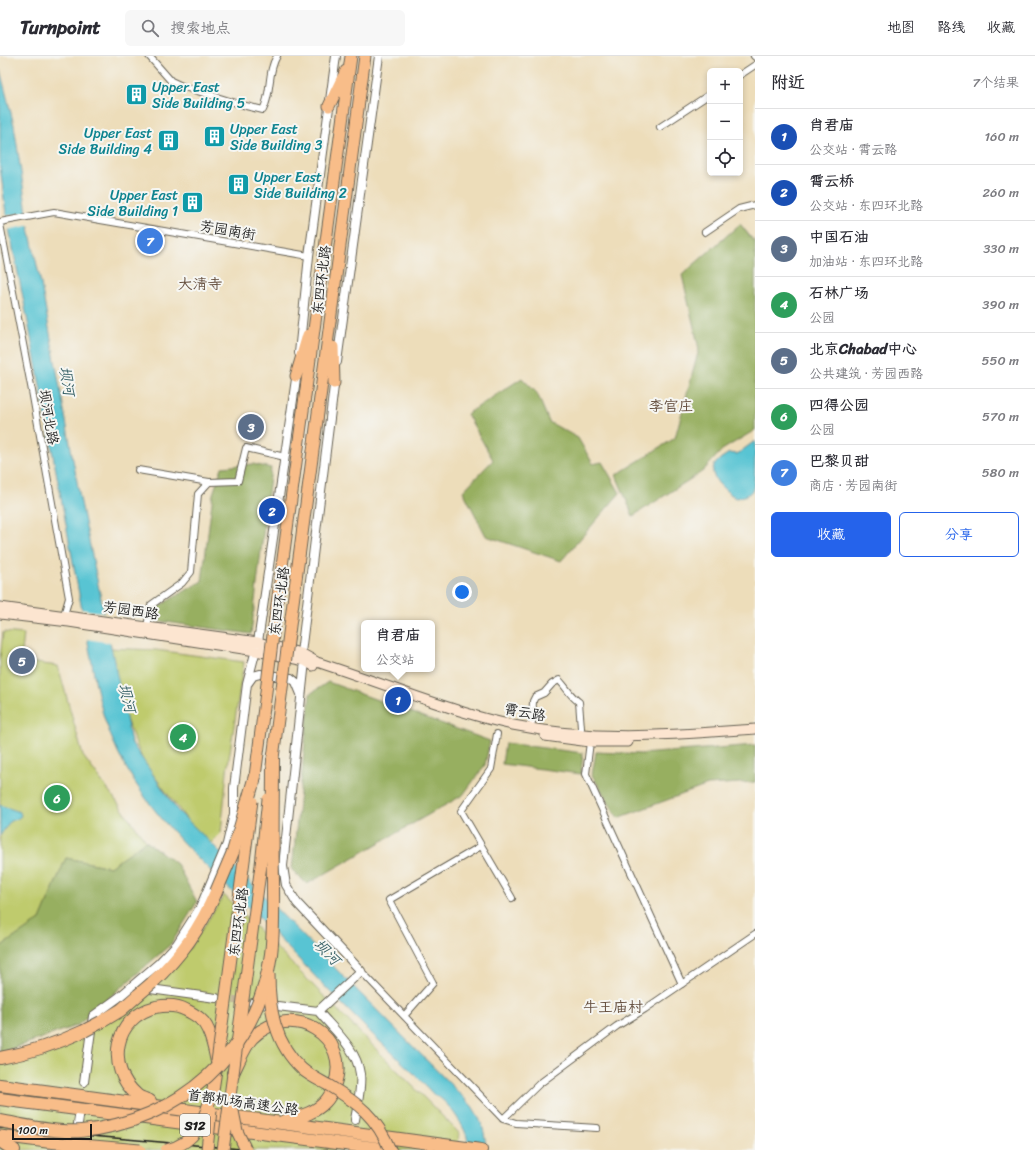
<!DOCTYPE html>
<html lang="zh">
<head>
<meta charset="utf-8">
<style>
	:root { --surface:#fff; --page:#f7f7f7; --text:#2b2b33; --muted:#7c7c81; --line:#e1e1e2; --accent:#2563eb }
	body { margin:0; font-family:Sriracha,"LXGW WenKai TC",sans-serif; background:var(--page); color:var(--text) }
	.controls { position:absolute; right:12px; top:12px; display:grid; overflow:hidden; border-radius:6px; box-shadow:0 2px 6px #0003 }
	.controls button { width:36px; height:36px; display:grid; place-items:center; padding:0; border:0; border-bottom:1px solid var(--line); background:var(--surface); color:var(--text); font:20px sans-serif }
	.scale { position:absolute; left:12px; bottom:10px; width:80px; box-sizing:border-box; padding-left:4px; border:2px solid #1c1c1c; border-top:0; font-size:11px; line-height:14px; white-space:nowrap; color:#1c1c1c; -webkit-text-stroke:3px #f6f6f2; paint-order:stroke }
	.you { position:absolute; left:462px; top:536px; width:14px; height:14px; margin:-10px; border:3px solid #fff; border-radius:50%; background:#1a73e8; box-shadow:0 0 0 6px #1a73e833 }
	.badge { display:grid; place-items:center; width:26px; height:26px; border-radius:50%; background:var(--accent); color:#fff; font-size:13px; font-weight:700 }
	.pin { position:absolute; translate:-50% -50%; border:2px solid #fff; box-shadow:0 1px 4px #0006 }
	.popup { position:absolute; left:361px; top:564px; width:74px; height:52px; box-sizing:border-box; display:grid; place-content:center; border-radius:6px; background:var(--surface); filter:drop-shadow(0 1px 3px #0005); font-size:13px; white-space:nowrap; color:var(--muted) }
	.popup b { font-size:15px; color:var(--text) }
	.popup::after { content:''; position:absolute; left:50%; top:100%; margin-left:-8px; border:8px solid transparent; border-top-color:var(--surface) }
	.list { margin:0; padding:0; list-style:none }
	h2 { display:flex; justify-content:space-between; align-items:center; height:52px; margin:0; padding:0 16px; font-size:17px }
	h2 small { font-size:13px; font-weight:400; color:var(--muted) }
	.list li { display:grid; grid-template-columns:26px 1fr auto; gap:12px; align-items:center; box-sizing:border-box; height:56px; padding:0 16px; border-top:1px solid var(--line) }
	.list b { display:block; font-size:15px; white-space:nowrap }
	.list p { margin:0; font-size:13px; white-space:nowrap; color:var(--muted) }
	.list em { font-size:13px; font-style:normal; color:var(--muted) }
	.actions { display:flex; gap:8px; padding:12px 16px }
	.actions a { flex:1; padding:9px 0; border:1px solid var(--accent); border-radius:6px; text-align:center; font-size:14px; color:var(--accent) }
	.actions .main { background:var(--accent); color:#fff }
	.icon { flex:none; width:22px; height:22px; fill:none; stroke:currentColor; stroke-width:2; stroke-linecap:round; stroke-linejoin:round }
	.map { position:relative; flex:none; width:755px; height:1094px; overflow:hidden }
	header { display:flex; align-items:center; gap:24px; box-sizing:border-box; height:56px; padding:0 20px; background:var(--surface); border-bottom:1px solid var(--line) }
	header strong { font-size:19px }
	nav { display:flex; gap:22px; margin-inline-start:auto; font-size:14px }
	.search { width:280px; height:36px; background:var(--page); display:flex; align-items:center; gap:10px; box-sizing:border-box; padding:0 14px; border-radius:6px; color:var(--muted); font-size:15px }
	main { display:flex }
	aside { flex:1; background:var(--surface) }
	.map>svg:first-child { display:block }
</style>
</head>
<body>
<header>
<strong>Turnpoint</strong>
<div class="search"><svg class="icon" aria-label="search" viewBox="0 0 24 24"><circle cx="10" cy="10" r="6"/><path d="M15 15l6 6"/></svg>搜索地点</div>
<nav><a>地图</a><a>路线</a><a>收藏</a></nav>
</header>
<main>
<div class="map">
<svg width="755" height="1094" viewBox="0 0 755 1094">
	<rect width="100%" height="100%" fill="#f6f6f2"/>
	<filter id="ink" filterUnits="userSpaceOnUse"><feTurbulence type="fractalNoise" baseFrequency=".025" numOctaves="2"/><feDisplacementMap in="SourceGraphic" scale="8" xChannelSelector="R" yChannelSelector="G"/><feConvolveMatrix kernelMatrix="1 2 1 2 8 2 1 2 1" color-interpolation-filters="sRGB"/></filter>
	<filter id="wash" filterUnits="userSpaceOnUse"><feTurbulence type="fractalNoise" baseFrequency=".012" numOctaves="4" result="noise"/><feDisplacementMap in="SourceGraphic" scale="16" xChannelSelector="R" yChannelSelector="G"/><feGaussianBlur stdDeviation="0.9" result="paint"/><feColorMatrix in="noise" values="0 0 0 0 0 0 0 0 0 0 0 0 0 0 0 0 0 1.4 0 .05"/><feComposite in="paint" operator="in"/></filter>
	<g filter="url(#wash)">
		<rect width="100%" height="100%" fill="#edddba"/>
		<path fill="#bfcb6d" stroke="#6e7444" d="M3 576 24 578 21 605 58 610 83 700 146 785 110 811 66 802 40 864 0 891V602Z
			M107 592 156 594 244 606 227 715 221 777 210 788 187 764 143 705 123 656Z
			M224 839 459 1077 458 1094H0V1004L83 982 190 892Z"/>
		<path fill="#97af60" stroke="#5a663e" d="M740 168 753 184H755V374L722 394 703 415 633 460 616 419 675 382 699 293 682 219Z
			M522 322 537 337 549 366 578 382 593 408 602 406 620 437 561 505 486 480 463 435 493 404 467 358Z
			M253 408 271 412 251 578 152 564 154 553 202 525 213 438 222 411Z
			M328 626 490 685 485 709 463 739 307 828 292 814 310 638Z
			M505 687 583 697 581 718 502 708Z
			M755 689V726L708 729 618 762 592 719 596 696 641 698Z
			M146 785 177 808 197 846 171 888 78 969 0 997V891L40 864 66 802 110 811Z"/>
		<path fill="#59c4d3" stroke="#3a7078" d="M0 14 14 69 30 177 41 228 80 442 131 686 177 754 215 791 472 1050C482 1066 485 1074 486 1094H468C468 1089 468 1083 466 1078 462 1067 445 1041 434 1039 414 1016 387 993 365 971 331 938 299 903 266 869 203 804 135 754 105 664 101 653 99 641 96 629L30 276 6 158 0 110Z
			M755 385C755 396 755 425 753 433 750 439 742 441 736 442 726 435 705 420 716 407 719 403 725 400 729 397L737 398Z
			M0 749 20 756 21 760 17 763 10 765 0 780Z"/>
		<path fill="#edddba" d="M29 156 31 169 7 174 5 160Z
			M80 553 107 557 113 587 86 583Z"/>
	</g>
	<g filter="url(#ink)">
		<g fill="none" stroke-linecap="round" stroke-linejoin="round">
			<path stroke="#c3b69a" stroke-width="8" stroke-dasharray="8 4" stroke-linecap="butt" d="M221 942 247 946"/>
			<defs>
				<path id="minor" d="M149 0 171 25 184 31 246 50 263 54C272 37 267 16 277 0
					M754 0 755 1
					M740 19 755 9
					M660 71 710 38
					M0 166 54 156 309 200
					M0 168 32 335 69 542 64 559
					M705 176 739 153 755 149
					M138 414 209 426
					M147 571 151 549 182 527 191 516 198 438 209 426 238 425 246 392 285 401
					M532 666 533 645 535 641 544 637 552 628 559 624C567 632 570 640 579 646L581 672
					M497 678 491 713 461 755 512 842
					M590 686 586 718 682 928
					M361 915 503 1063 539 1028 617 970 645 953 755 878
					M404 960 433 927 389 844 481 790
					M503 1063 516 1067 597 1072"/>
				<path id="tertiary" d="M299 297 309 200 336 0
					M337 306 379 0
					M248 627 253 620 260 618 291 622 296 626 301 638
					M143 932 216 942
					M253 947 318 955C334 974 357 993 360 1018 362 1030 357 1051 355 1064
					M318 955 361 915 297 847 286 829 283 810 305 605 301 597 335 322
					M84 1026 93 960 118 942 159 907 177 888 200 852 227 788 234 758V732L247 628 258 586 297 316
					M74 1094 79 1061"/>
				<path id="secondary" d="M0 551 258 586 301 597 317 606C350 617 382 628 415 640 447 651 479 662 513 669 596 686 672 679 755 673
					M0 558 69 566 256 595 305 605 313 610
					M545 680 590 686H628"/>
				<path id="trunk" d="M329 50 346 15
					M333 291 334 327
					M296 320 308 279
					M275 562 351 0
					M291 562 365 0
					M213 1034 217 1007
					M230 1040 233 1018
					M0 1080 47 1086"/>
				<path id="motorway" d="M152 927C181 900 200 873 216 836
					M101 966 121 954 138 939
					M0 1002C29 997 58 987 84 975
					M233 1017C238 1007 245 990 252 982 292 943 353 981 334 1030 332 1036 329 1042 325 1046 314 1058 298 1061 284 1065
					M0 1029 481 1094
					M0 1043 390 1094
					M150 1045C146 1043 140 1042 137 1039 105 1011 114 961 156 951 166 949 177 949 186 954 196 959 204 964 208 974 213 984 215 996 217 1006
					M0 1085 14 1094"/>
			</defs>
			<use href="#minor" stroke="#656053" stroke-width="8"/>
			<use href="#tertiary" stroke="#656053" stroke-width="10"/>
			<use href="#secondary" stroke="#656053" stroke-width="11"/>
			<use href="#trunk" stroke="#656053" stroke-width="13"/>
			<use href="#motorway" stroke="#656053" stroke-width="14"/>
			<use href="#minor" stroke="#fff" stroke-width="6"/>
			<use href="#tertiary" stroke="#fff" stroke-width="8"/>
			<use href="#secondary" stroke="#fce5d0" stroke-width="9"/>
			<use href="#trunk" stroke="#f8bd89" stroke-width="11"/>
			<use href="#motorway" stroke="#f8bd89" stroke-width="12"/>
			<path stroke="#1c1c1c" stroke-width="1.5" d="M0 1072 252 1094"/>
			<defs>
				<path id="trunk-bridge" d="M272 710 291 562
					M254 728 265 644 275 562
					M269 918C269 953 275 988 302 1013 310 1020 319 1024 328 1029 358 1047 377 1061 390 1094
					M217 1006 252 745
					M233 1018 261 809 268 743
					M230 1040 237 1075 246 1094
					M47 1086 140 1094
					M166 1094C198 1087 205 1061 213 1034
					M207 1094 211 1054
					M223 1094 229 1050"/>
				<path id="motorway-bridge" d="M216 836 233 796 255 720
					M138 939 152 927
					M84 975 101 966
					M0 1065C24 1069 57 1077 81 1075 178 1066 258 997 271 898 274 874 273 850 273 826 272 784 273 743 273 702"/>
			</defs>
			<use href="#trunk-bridge" stroke="#656053" stroke-width="13" stroke-linecap="butt"/>
			<use href="#motorway-bridge" stroke="#656053" stroke-width="14" stroke-linecap="butt"/>
			<use href="#trunk-bridge" stroke="#f8bd89" stroke-width="11"/>
			<use href="#motorway-bridge" stroke="#f8bd89" stroke-width="12"/>
		</g>
	</g>
	<defs>
		<symbol id="building-square" viewBox="-11 -11 22 22"><rect x="-9" y="-9" width="18" height="18" rx="4" fill="#0f9aa8" stroke="#f6f6f2"/><path d="M-4-6H4V6H1V3H-1V6H-4ZM-2.5-4.3h1.7v1.8h-1.7ZM.8-4.3h1.7v1.8H.8ZM-2.5-1h1.7V.8h-1.7ZM.8-1h1.7V.8H.8Z" fill="#fff"/></symbol>
	</defs>
	<g fill-rule="evenodd">
		<use href="#building-square" x="124" y="26" width="25" height="25"/>
		<use href="#building-square" x="202" y="68" width="25" height="25"/>
		<use href="#building-square" x="156" y="72" width="25" height="25"/>
		<use href="#building-square" x="226" y="116" width="25" height="25"/>
		<use href="#building-square" x="180" y="134" width="25" height="25"/>
	</g>
	<g text-anchor="middle" stroke-width="4" stroke-linejoin="round" paint-order="stroke">
		<rect fill="#f6f6f2" stroke="#5d5d5c" stroke-width="1" x="180" y="1058" width="30" height="22" rx="3"/>
		<g font-size="13" font-weight="bold" fill="#1c1c1c">
			<text x="195" y="1074">S12</text>
		</g>
		<g font-size="14" fill="#0d838f" stroke="#f6f6f2" text-anchor="start">
			<text x="152" y="36">Upper East<tspan x="152" dy="16">Side Building 5</tspan></text>
			<text x="230" y="78">Upper East<tspan x="230" dy="16">Side Building 3</tspan></text>
			<text x="152" y="82" text-anchor="end">Upper East<tspan x="152" dy="16">Side Building 4</tspan></text>
			<text x="254" y="126">Upper East<tspan x="254" dy="16">Side Building 2</tspan></text>
			<text x="178" y="144" text-anchor="end">Upper East<tspan x="178" dy="16">Side Building 1</tspan></text>
		</g>
		<g font-size="14" fill="#1c1c1c" stroke="#f6f6f2">
			<text transform="translate(228 174) rotate(10)" y="5">芳园南街</text>
			<text transform="translate(321 224) rotate(-83)" y="5">东四环北路</text>
			<text transform="translate(49 361) rotate(80)" y="5">坝河北路</text>
			<text transform="translate(279 545) rotate(-82)" y="5">东四环北路</text>
			<text transform="translate(131 554) rotate(8)" y="5">芳园西路</text>
			<text transform="translate(525 656) rotate(10)" y="5">霄云路</text>
			<text transform="translate(238 866) rotate(-82)" y="5">东四环北路</text>
			<text transform="translate(243 1046) rotate(8)" y="5">首都机场高速公路</text>
		</g>
		<g font-size="15" fill="#654f3f" stroke="#f6f6f2">
			<text x="200" y="233">大清寺</text>
			<text x="671" y="355">李官庄</text>
			<text x="613" y="956">牛王庙村</text>
		</g>
		<g font-size="15" font-style="italic" fill="#345f65" stroke="#f6f6f2">
			<text transform="translate(67 325) rotate(80)" y="5">坝河</text>
			<text transform="translate(127 642) rotate(75)" y="5">坝河</text>
			<text transform="translate(327 896) rotate(45)" y="5">坝河</text>
		</g>
	</g>
</svg>
<div class="controls">
<button>+</button>
<button>−</button>
<button><svg class="icon" aria-label="locate" viewBox="0 0 24 24"><circle cx="12" cy="12" r="6"/><path d="M12 2v4M12 18v4M2 12h4M18 12h4"/></svg></button>
</div>
<div class="scale">100 m</div>
<div class="you"></div>
<div class="pin badge" style="left:398px;top:644px;background:#1a4fb4">1</div>
<div class="popup"><b>肖君庙</b>公交站</div>
<div class="pin badge" style="left:272px;top:455px;background:#1a4fb4">2</div>
<div class="pin badge" style="left:251px;top:371px;background:#5c6f8a">3</div>
<div class="pin badge" style="left:183px;top:681px;background:#2e9e5b">4</div>
<div class="pin badge" style="left:22px;top:605px;background:#5c6f8a">5</div>
<div class="pin badge" style="left:57px;top:742px;background:#2e9e5b">6</div>
<div class="pin badge" style="left:150px;top:185px;background:#3f7fe0">7</div>
</div>
<aside>
<h2>附近<small>7个结果</small></h2>
<ul class="list">
<li><span class="badge" style="background:#1a4fb4">1</span><div><b>肖君庙</b><p>公交站 · 霄云路</p></div><em>160 m</em></li>
<li><span class="badge" style="background:#1a4fb4">2</span><div><b>霄云桥</b><p>公交站 · 东四环北路</p></div><em>260 m</em></li>
<li><span class="badge" style="background:#5c6f8a">3</span><div><b>中国石油</b><p>加油站 · 东四环北路</p></div><em>330 m</em></li>
<li><span class="badge" style="background:#2e9e5b">4</span><div><b>石林广场</b><p>公园</p></div><em>390 m</em></li>
<li><span class="badge" style="background:#5c6f8a">5</span><div><b>北京Chabad中心</b><p>公共建筑 · 芳园西路</p></div><em>550 m</em></li>
<li><span class="badge" style="background:#2e9e5b">6</span><div><b>四得公园</b><p>公园</p></div><em>570 m</em></li>
<li><span class="badge" style="background:#3f7fe0">7</span><div><b>巴黎贝甜</b><p>商店 · 芳园南街</p></div><em>580 m</em></li>
</ul>
<div class="actions"><a class="main">收藏</a><a>分享</a></div>
</aside>
</main>
</body>
</html>
